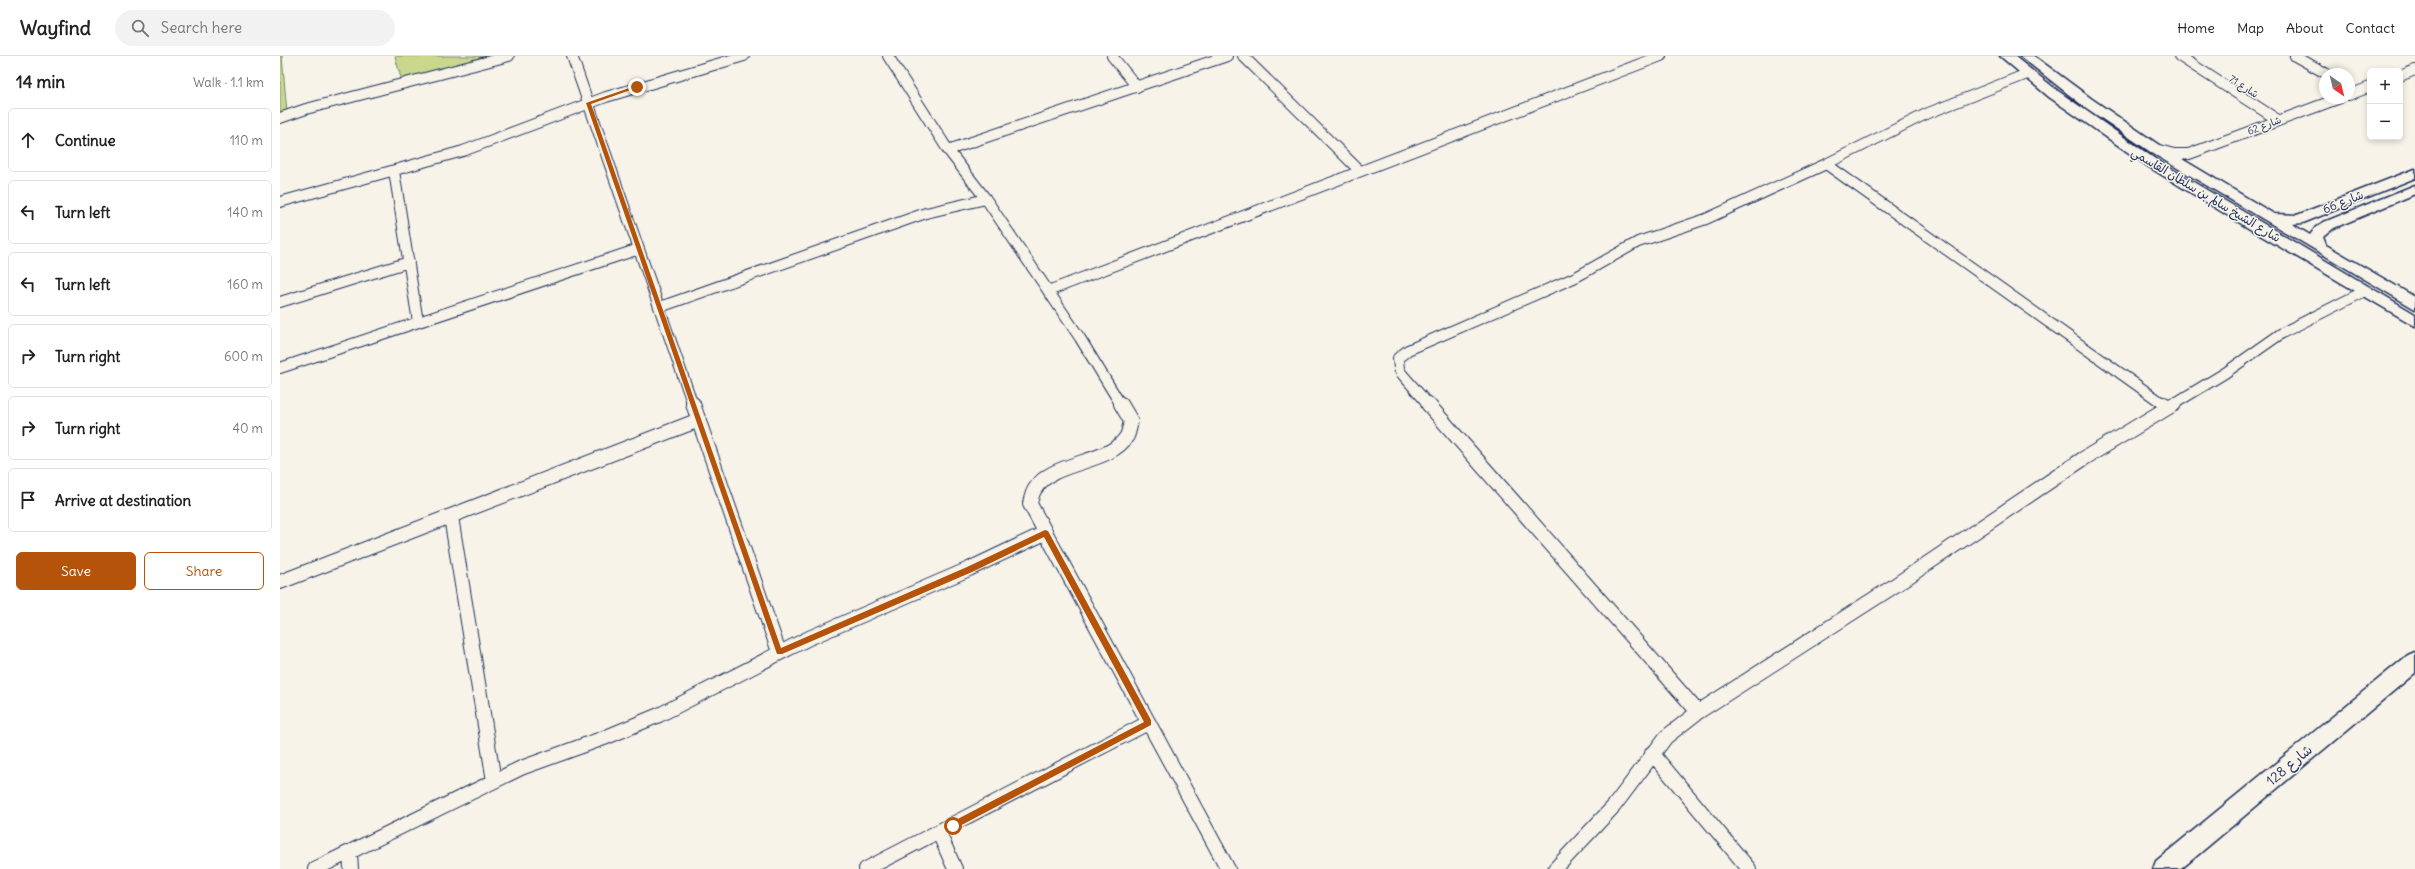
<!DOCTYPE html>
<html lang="en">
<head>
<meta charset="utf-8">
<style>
	:root { --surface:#fff; --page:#f2f2f2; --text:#222; --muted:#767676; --line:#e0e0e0; --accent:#b45309 }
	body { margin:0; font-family:Delius,"Playpen Sans Arabic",sans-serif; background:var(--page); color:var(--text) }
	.controls { position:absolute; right:12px; top:12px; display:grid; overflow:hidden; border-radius:6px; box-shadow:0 2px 6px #0003 }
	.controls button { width:36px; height:36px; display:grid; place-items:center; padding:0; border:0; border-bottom:1px solid var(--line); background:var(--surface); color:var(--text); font:20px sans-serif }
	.compass { position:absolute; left:2039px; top:12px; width:36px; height:36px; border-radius:50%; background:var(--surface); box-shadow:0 2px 6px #0003; rotate:145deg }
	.stop { position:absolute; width:12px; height:12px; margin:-9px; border:3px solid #b45309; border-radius:50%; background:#fff }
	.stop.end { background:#b45309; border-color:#fff; box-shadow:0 1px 4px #0008 }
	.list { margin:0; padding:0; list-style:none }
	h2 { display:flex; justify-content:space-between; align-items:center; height:52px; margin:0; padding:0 16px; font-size:17px }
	h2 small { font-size:13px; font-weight:400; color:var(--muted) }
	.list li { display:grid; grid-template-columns:26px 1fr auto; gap:12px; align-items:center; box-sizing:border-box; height:64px; margin:0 8px 8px; padding:0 8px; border:1px solid var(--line); border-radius:6px }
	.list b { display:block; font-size:15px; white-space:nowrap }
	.list em { font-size:13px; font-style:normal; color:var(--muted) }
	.actions { display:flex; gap:8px; padding:12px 16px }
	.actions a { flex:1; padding:9px 0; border:1px solid var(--accent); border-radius:6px; text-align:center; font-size:14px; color:var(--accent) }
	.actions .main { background:var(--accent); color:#fff }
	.icon { flex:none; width:22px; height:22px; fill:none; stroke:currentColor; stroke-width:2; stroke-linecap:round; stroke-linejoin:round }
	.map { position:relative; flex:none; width:2135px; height:813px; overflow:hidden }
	header { display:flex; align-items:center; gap:24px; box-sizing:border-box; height:56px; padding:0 20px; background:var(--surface); border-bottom:1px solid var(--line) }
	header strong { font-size:19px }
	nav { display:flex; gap:22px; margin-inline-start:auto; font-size:14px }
	.search { width:280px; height:36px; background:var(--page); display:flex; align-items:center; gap:10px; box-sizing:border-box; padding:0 14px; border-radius:22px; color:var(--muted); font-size:15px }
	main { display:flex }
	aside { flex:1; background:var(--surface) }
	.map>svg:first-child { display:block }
</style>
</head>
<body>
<header>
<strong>Wayfind</strong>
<div class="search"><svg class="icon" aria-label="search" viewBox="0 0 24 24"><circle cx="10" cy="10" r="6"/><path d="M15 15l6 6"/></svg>Search here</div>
<nav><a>Home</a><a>Map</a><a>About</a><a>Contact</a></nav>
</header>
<main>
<aside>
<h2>14 min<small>Walk · 1.1 km</small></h2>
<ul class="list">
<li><svg class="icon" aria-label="ahead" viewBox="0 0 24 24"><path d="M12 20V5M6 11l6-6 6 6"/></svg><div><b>Continue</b></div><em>110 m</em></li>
<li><svg class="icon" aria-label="left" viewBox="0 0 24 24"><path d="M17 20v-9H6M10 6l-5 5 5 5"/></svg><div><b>Turn left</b></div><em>140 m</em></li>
<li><svg class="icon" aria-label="left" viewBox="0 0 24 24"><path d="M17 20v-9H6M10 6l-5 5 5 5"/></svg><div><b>Turn left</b></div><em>160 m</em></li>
<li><svg class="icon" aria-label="right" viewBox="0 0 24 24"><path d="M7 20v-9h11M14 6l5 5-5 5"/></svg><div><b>Turn right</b></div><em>600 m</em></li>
<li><svg class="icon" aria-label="right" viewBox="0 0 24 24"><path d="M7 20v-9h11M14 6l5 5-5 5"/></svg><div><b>Turn right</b></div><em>40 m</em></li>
<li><svg class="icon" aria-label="arrive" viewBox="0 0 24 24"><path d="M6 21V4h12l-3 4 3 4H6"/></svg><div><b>Arrive at destination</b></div></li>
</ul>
<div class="actions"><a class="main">Save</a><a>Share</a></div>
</aside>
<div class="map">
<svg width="2135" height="813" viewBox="0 0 2135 813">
	<rect width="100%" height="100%" fill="#f7f3e8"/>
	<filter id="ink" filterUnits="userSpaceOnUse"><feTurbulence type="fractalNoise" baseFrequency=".025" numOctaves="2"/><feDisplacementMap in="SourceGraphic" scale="8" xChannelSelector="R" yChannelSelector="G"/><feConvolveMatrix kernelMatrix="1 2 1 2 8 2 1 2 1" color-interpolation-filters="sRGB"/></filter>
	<g filter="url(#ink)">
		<path fill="#c9d88c" stroke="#728475" d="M0 0H2L7 57 0 59Z
			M115 0H212L122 26Z"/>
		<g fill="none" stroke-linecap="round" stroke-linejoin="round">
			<defs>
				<path id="street-far1" d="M292 0 413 349
					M608 0 668 94 706 143 800 282 841 349
					M832 0 857 31
					M963 0 1080 115
					M1899 0 1998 64
					M2015 0 2047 18
					M2120 20 2135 14
					M2069 39 2090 31
					M0 62 26 53 229 0
					M668 94 947 0
					M1879 94 1894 98H1909L2060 42
					M1546 108 1885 349
					M114 115 138 266
					M0 146 183 95 326 41 464 0
					M768 235 1381 0
					M0 246 129 206
					M380 251 646 157 706 143
					M0 312 359 193
					M1149 349 1122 318 1119 313 1118 302 1128 294 1296 221 1358 186 1426 163 1546 108 1646 58 1747 18
					M1892 349 1945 317 2002 277 2085 235"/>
				<path id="street" d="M413 348 499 596
					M841 348 851 365C850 369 849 376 847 380 830 409 772 404 755 433 752 437 751 443 750 448L948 813
					M1148 348 1418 656
					M1884 348 1888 351
					M171 461 214 725
					M0 526 419 364
					M1372 697 1469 813
					M659 777 675 813
					M70 797 71 813
					M35 813 241 712 324 682 379 659 529 582 689 513 765 477
					M586 813 868 667
					M1275 813 1334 750 1386 681 1418 656 1611 532 1803 403 1894 348"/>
				<path id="secondary" d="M1720 0H1734L1778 35 1878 105 2135 258V270L1973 175 1869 111 1769 41Z
					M1740 0H1754L1812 43 1882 91 1994 158 2017 159 2135 113V122L2023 167 2012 168 2030 179 2036 171 2044 166 2135 129V138L2054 172 2043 181 2046 189 2135 241V253L1872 97 1802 49Z
					M2135 596V617L1901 813H1873L1876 805 2128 599Z"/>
			</defs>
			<use href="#street-far1" stroke="#1b2f5e" stroke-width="12"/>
			<use href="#street" stroke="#1b2f5e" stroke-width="16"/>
			<use href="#secondary" stroke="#1b2f5e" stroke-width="3"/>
			<use href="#street-far1" stroke="#f7f3e8" stroke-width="10"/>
			<use href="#street" stroke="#f7f3e8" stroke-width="14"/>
			<use href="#secondary" fill="#f7f3e8" fill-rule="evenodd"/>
		</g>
	</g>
	<path fill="#b45309" d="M355 30 359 31 311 48 501 592 687 511 765 474 768 475 871 664V669L676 772H670V767L864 666 764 481 692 516 502 598H497L306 47Z"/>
	<g text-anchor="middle" stroke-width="3" stroke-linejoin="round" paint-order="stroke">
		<g font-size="10" fill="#1b2f5e" stroke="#f7f3e8">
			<text transform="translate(1964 30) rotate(33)" y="4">شارع 71</text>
			<text transform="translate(1984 69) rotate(-21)" y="4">شارع 62</text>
		</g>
		<g font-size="12" fill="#1b2f5e" stroke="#f7f3e8">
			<text transform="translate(1926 139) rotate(31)" y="4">شارع الشيخ سالم بن سلطان القاسمي</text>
			<text transform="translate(2063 146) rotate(-22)" y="4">شارع 66</text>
		</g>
		<g font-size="14" fill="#1b2f5e" stroke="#f7f3e8">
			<text transform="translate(2009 709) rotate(-40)" y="5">شارع 128</text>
		</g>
	</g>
</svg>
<div class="controls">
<button>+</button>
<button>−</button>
</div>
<svg class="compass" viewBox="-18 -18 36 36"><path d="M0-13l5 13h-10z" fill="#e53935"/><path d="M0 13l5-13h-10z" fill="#767676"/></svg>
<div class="stop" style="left:673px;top:770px"></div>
<div class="stop end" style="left:357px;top:31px"></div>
</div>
</main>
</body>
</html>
